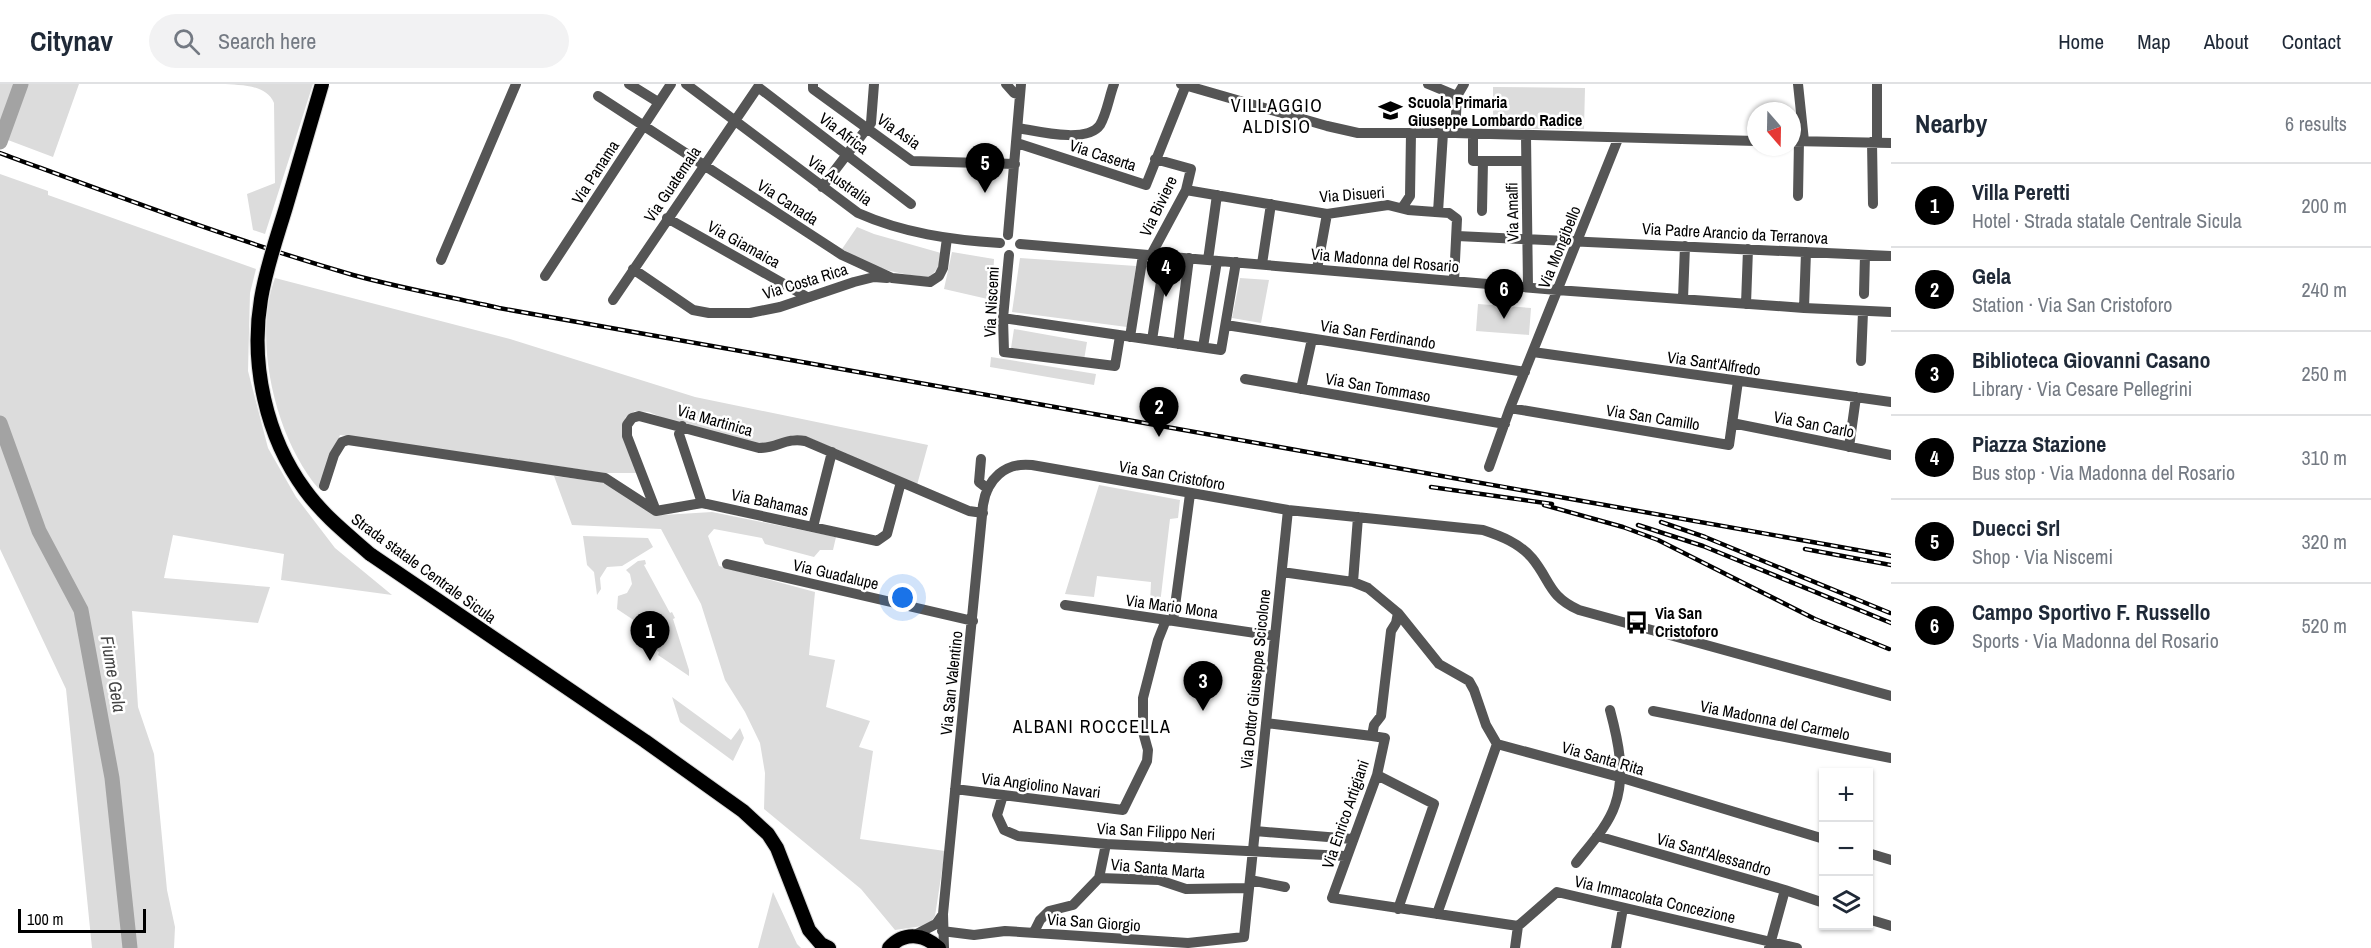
<!DOCTYPE html>
<html lang="en">
<head>
<meta charset="utf-8">
<style>
	:root { --surface:#fff; --page:#f2f2f3; --text:#1f2937; --muted:#747a83; --line:#e0e1e3; --accent:#000 }
	body { margin:0; font-family:"Archivo Narrow",sans-serif; background:var(--page); color:var(--text) }
	.controls { position:absolute; right:18px; bottom:18px; display:grid; overflow:hidden; border-radius:0px; box-shadow:0 2px 4px #0004 }
	.controls button { width:54px; height:54px; display:grid; place-items:center; padding:0; border:0; border-bottom:2px solid var(--line); background:var(--surface); color:var(--text); font:30px sans-serif }
	.compass { position:absolute; left:1747px; top:18px; width:54px; height:54px; border-radius:50%; background:var(--surface); box-shadow:0 2px 4px #0004; rotate:160deg }
	.scale { position:absolute; left:18px; bottom:15px; width:128px; box-sizing:border-box; padding-left:6px; border:3px solid #000; border-top:0; font-size:16px; line-height:21px; white-space:nowrap; color:#000; -webkit-text-stroke:4px #fff; paint-order:stroke }
	.you { position:absolute; left:903px; top:514px; width:21px; height:21px; margin:-15px; border:4px solid #fff; border-radius:50%; background:#1a73e8; box-shadow:0 0 0 9px #1a73e833 }
	.badge { display:grid; place-items:center; width:39px; height:39px; border-radius:50%; background:var(--accent); color:#fff; font-size:20px; font-weight:700 }
	.pin { position:absolute; translate:-50% -50px; filter:drop-shadow(0 2px 3px #0008) }
	.pin::after { content:''; position:absolute; top:32px; width:21px; height:18px; background:inherit; clip-path:polygon(0 0,100% 0,50% 100%) }
	.list { margin:0; padding:0; list-style:none }
	h2 { display:flex; justify-content:space-between; align-items:center; height:78px; margin:0; padding:0 24px; font-size:26px }
	h2 small { font-size:20px; font-weight:400; color:var(--muted) }
	.list li { display:grid; grid-template-columns:39px 1fr auto; gap:18px; align-items:center; box-sizing:border-box; height:84px; padding:0 24px; border-top:2px solid var(--line) }
	.list b { display:block; font-size:22px; white-space:nowrap }
	.list p { margin:0; font-size:20px; white-space:nowrap; color:var(--muted) }
	.list em { font-size:20px; font-style:normal; color:var(--muted) }
	.icon { flex:none; width:33px; height:33px; fill:none; stroke:currentColor; stroke-width:2; stroke-linecap:round; stroke-linejoin:round }
	.map { position:relative; flex:none; width:1891px; height:864px; overflow:hidden }
	header { display:flex; align-items:center; gap:36px; box-sizing:border-box; height:84px; padding:0 30px; background:var(--surface); border-bottom:2px solid var(--line) }
	header strong { font-size:28px }
	nav { display:flex; gap:33px; margin-inline-start:auto; font-size:21px }
	.search { width:420px; height:54px; background:var(--page); display:flex; align-items:center; gap:15px; box-sizing:border-box; padding:0 21px; border-radius:33px; color:var(--muted); font-size:22px }
	main { display:flex }
	aside { flex:1; background:var(--surface) }
	.map>svg:first-child { display:block }
</style>
</head>
<body>
<header>
<strong>Citynav</strong>
<div class="search"><svg class="icon" aria-label="search" viewBox="0 0 24 24"><circle cx="10" cy="10" r="6"/><path d="M15 15l6 6"/></svg>Search here</div>
<nav><a>Home</a><a>Map</a><a>About</a><a>Contact</a></nav>
</header>
<main>
<div class="map">
<svg width="1891" height="864" viewBox="0 0 1891 864">
	<rect width="100%" height="100%" fill="#fff"/>
	<path fill="#dcdcdc" d="M0 0H79L53 73 0 53Z
		M221 0H313L265 150 253 146 247 110 275 99 274 19C266 0 240 1 221 0Z
		M1493 3 1585 4 1584 45H1493Z
		M0 90 48 107V111L256 185 250 209 248 287 268 364 296 413 335 464 392 511 281 496 284 470 173 451 164 494 270 503 258 539 132 527 138 623 154 670 167 806 175 843 174 864H92L66 605 0 465Z
		M857 143 874 150 941 169C940 181 938 186 929 193 895 190 871 184 842 165Z
		M952 168 994 175 992 216 944 205Z
		M1020 174 1136 182 1127 243 1012 228Z
		M275 194 510 255 695 313 928 361 917 401 812 355 793 351 773 359 755 361 682 342 649 328 635 327 625 334 638 389H605L340 351 319 405C276 356 252 256 275 194Z
		M1240 194 1269 196 1261 239 1232 234Z
		M1478 220 1531 224 1529 251 1476 247Z
		M1014 245 1087 258 1084 276 1011 264Z
		M991 273 1096 290 1094 301 990 283Z
		M554 392 601 398 663 431 712 428 836 453 833 466H820L814 473 765 460 762 454 714 445 708 452 719 482 815 508 809 571 835 576 826 623 870 637 859 663 873 667 860 755 945 767 935 832 929 841 895 846 861 805 764 725 765 689 760 659 745 628 725 596 701 520 661 445 572 441Z
		M1099 401 1180 416 1178 434 1170 435 1160 520 1150 519 1151 498 1097 492 1094 513 1065 510Z
		M583 452 648 454 653 463 622 482 607 483 600 494 601 505 597 511 594 488 587 481Z
		M645 476 646 480 644 481 670 529 672 528 675 534 673 535 689 586V592L658 571 659 568 645 558 646 555 639 550 641 541 617 525 618 512 627 509 632 500 630 490 626 486 638 477Z
		M672 613 731 656 740 644 744 654 733 677 680 638Z
		M773 808 797 860 801 864H758Z"/>
	<g fill="none" stroke-linecap="round" stroke-linejoin="round">
		<path stroke="#a3a3a3" stroke-width="15" d="M0 58 21 0
			M0 339 39 447 81 526 112 694 130 864"/>
		<defs>
			<path id="major" d="M370 470 645 657 743 727 768 750 777 764 809 846 821 860 829 864
				M889 864C904 847 924 850 939 864"/>
		</defs>
		<use href="#major" stroke="#dbdbdb" stroke-width="16"/>
		<path stroke="#555" stroke-width="10" d="M629 0 658 18
			M686 0 858 129C903 149 951 156 1000 159
			M813 0V5L912 77 1015 80
			M1006 0 1014 9 1020 11
			M1181 0 1327 42 1358 49H1455L1756 57
			M1428 0 1457 12
			M1798 0 1804 57
			M1877 0V58
			M598 12 842 171 892 194 930 198 939 192 943 184 947 154
			M1018 44C1037 47 1087 60 1100 41 1107 29 1109 13 1114 0
			M1455 49 1457 12 1464 0
			M1473 50V77H1526
			M1526 52 1528 203
			M1792 57 1891 59
			M1872 58 1873 120
			M1017 59 1146 101 1186 1
			M822 103 871 39 874 0
			M1186 106 1327 130 1388 121 1408 126 1449 129 1457 135 1454 197
			M1798 112 1799 57
			M1402 124 1410 112 1411 49
			M1482 127 1483 77
			M1438 128 1443 49
			M667 134 807 213
			M1008 151 1021 0
			M1457 152 1891 172
			M1020 160 1557 206 1804 224 1891 228
			M1009 171 1003 234 1004 268 1115 282 1120 252
			M1151 171 1186 106 1191 85 1155 75
			M441 176 516 0
			M1208 176 1217 111
			M1262 180 1271 120
			M633 185 693 226 709 229H750L780 223 854 198 874 193 887 194
			M1317 185 1327 130
			M545 192 671 0
			M1864 210 1865 171
			M1683 215 1685 162
			M613 216 758 3 911 120
			M1746 220 1748 165
			M1804 224 1806 168
			M1003 234 1221 266 1236 178
			M1226 241 1525 288
			M1130 253 1143 171
			M1152 256 1165 172
			M1178 260 1189 174
			M1203 263 1217 177
			M1533 268 1891 318
			M1861 277 1863 228
			M1245 295 1505 340
			M1301 305 1312 255
			M1510 324 1729 361 1738 297
			M1732 339 1891 371
			M682 342 679 350 702 419
			M1849 363 1856 313
			M981 375 979 398 988 405
			M1489 383 1510 324 1618 55
			M324 402 334 371 342 358 348 356 605 394 656 427
			M656 427 627 352V341L632 334 639 332 759 364C777 364 787 353 805 357L969 427 983 429
			M656 427 702 419 877 457 887 450 901 398
			M813 443 832 368
			M727 480 973 537
			M1282 488 1353 498 1368 504 1398 529 1439 580 1469 597 1474 606 1486 641 1497 660 1619 693 1824 755
			M1353 498 1358 433
			M1065 521 1275 552
			M1398 529 1396 539 1391 547 1381 632 1374 641 1372 652 1385 654 1377 691 1332 814 1518 842 1515 864
			M1173 537 1190 410
			M1653 627 1891 674
			M1266 639 1372 652
			M1377 691 1434 720 1398 825
			M955 705 1123 726 1147 677 1148 666 1143 648V614L1158 556 1166 536
			M1003 711 997 731 1004 746 1018 752 1106 760 1345 772
			M1255 747 1352 755
			M1597 752 1785 806 1824 819
			M1868 769 1891 776
			M1576 779C1590 761 1608 742 1615 721 1626 690 1618 656 1610 626
			M1099 794 1159 796 1186 805 1249 804
			M1250 796 1285 803
			M1437 830 1497 660
			M1868 835 1891 842
			M1518 842 1557 808 1797 864
			M942 847 974 851 1005 847 1188 859 1244 853 1288 426
			M1034 848 1040 836 1049 827 1073 821 1099 794 1106 760
			M913 852 936 840 943 830
			M944 864 943 830 983 421C987 395 1005 378 1032 381L1288 426 1483 446C1501 452 1519 459 1532 474 1551 497 1548 512 1579 526L1891 612
			M1616 864 1623 824
			M1769 864 1785 806"/>
		<use href="#major" stroke="#000" stroke-width="14"/>
		<defs>
			<path id="rail" d="M0 69C117 112 233 156 353 191 401 204 450 213 499 224L1891 472
				M1431 403 1552 420
				M1544 421 1623 443 1658 456 1815 535 1889 565
				M1661 438 1705 453 1890 529
				M1638 441 1703 462 1891 539
				M1805 465 1891 481"/>
		</defs>
		<use href="#rail" stroke="#000" stroke-width="4.5"/>
		<use href="#rail" stroke="#fff" stroke-width="2" stroke-dasharray="7" stroke-linecap="butt"/>
		<defs>
			<path id="major-bridge" d="M322 0C310 41 298 82 286 123 277 153 266 184 261 215 250 280 266 353 305 406 323 431 347 450 370 470"/>
		</defs>
		<use href="#major-bridge" stroke="#dbdbdb" stroke-width="16" stroke-linecap="butt"/>
		<use href="#major-bridge" stroke="#000" stroke-width="14"/>
	</g>
	<defs>
		<symbol id="school-bare" viewBox="-9 -9 18 18"><path d="M0-5L7-2L0 1L-7-2ZM-4 1L0 2.5L4 1V4Q0 6-4 4Z" fill="#000" stroke="#fff" stroke-width="2.5" paint-order="stroke"/></symbol>
		<symbol id="bus-bare" viewBox="-9 -9 18 18"><path d="M-5-6H5V4H4V6H2V4H-2V6H-4V4H-5ZM-3.5-4V0h7V-4ZM-3.5 1.2v1.5H-2V1.2ZM2 1.2v1.5H3.5V1.2Z" fill="#000" stroke="#fff" stroke-width="2.5" paint-order="stroke"/></symbol>
	</defs>
	<g fill-rule="evenodd">
		<use href="#school-bare" x="1374" y="10" width="33" height="33"/>
		<use href="#bus-bare" x="1620" y="522" width="33" height="33"/>
	</g>
	<g text-anchor="middle" stroke-width="5" stroke-linejoin="round" paint-order="stroke">
		<g font-size="16" font-weight="bold" fill="#000" stroke="#fff" text-anchor="start">
			<text x="1408" y="24">Scuola Primaria<tspan x="1408" dy="18">Giuseppe Lombardo Radice</tspan></text>
			<text x="1655" y="535">Via San<tspan x="1655" dy="18">Cristoforo</tspan></text>
		</g>
		<g font-size="16" fill="#000" stroke="#fff">
			<text transform="translate(899 47) rotate(35)" y="6">Via Asia</text>
			<text transform="translate(844 49) rotate(37)" y="6">Via Africa</text>
			<text transform="translate(1103 71) rotate(18)" y="6">Via Caserta</text>
			<text transform="translate(595 88) rotate(-57)" y="6">Via Panama</text>
			<text transform="translate(840 96) rotate(35)" y="6">Via Australia</text>
			<text transform="translate(672 100) rotate(-56)" y="6">Via Guatemala</text>
			<text transform="translate(1352 110) rotate(-4)" y="6">Via Disueri</text>
			<text transform="translate(788 118) rotate(33)" y="6">Via Canada</text>
			<text transform="translate(1158 122) rotate(-64)" y="6">Via Biviere</text>
			<text transform="translate(1512 128) rotate(-91)" y="6">Via Amalfi</text>
			<text transform="translate(1735 149) rotate(3)" y="6">Via Padre Arancio da Terranova</text>
			<text transform="translate(744 160) rotate(29)" y="6">Via Giamaica</text>
			<text transform="translate(1559 163) rotate(-68)" y="6">Via Mongibello</text>
			<text transform="translate(1385 176) rotate(5)" y="6">Via Madonna del Rosario</text>
			<text transform="translate(805 197) rotate(-17)" y="6">Via Costa Rica</text>
			<text transform="translate(991 218) rotate(-87)" y="6">Via Niscemi</text>
			<text transform="translate(1378 250) rotate(9)" y="6">Via San Ferdinando</text>
			<text transform="translate(1714 279) rotate(8)" y="6">Via Sant'Alfredo</text>
			<text transform="translate(1378 303) rotate(10)" y="6">Via San Tommaso</text>
			<text transform="translate(1653 333) rotate(9)" y="6">Via San Camillo</text>
			<text transform="translate(715 336) rotate(16)" y="6">Via Martinica</text>
			<text transform="translate(1814 340) rotate(11)" y="6">Via San Carlo</text>
			<text transform="translate(1172 391) rotate(10)" y="6">Via San Cristoforo</text>
			<text transform="translate(770 418) rotate(12)" y="6">Via Bahamas</text>
			<text transform="translate(424 484) rotate(36)" y="6">Strada statale Centrale Sicula</text>
			<text transform="translate(836 490) rotate(13)" y="6">Via Guadalupe</text>
			<text transform="translate(1172 522) rotate(8)" y="6">Via Mario Mona</text>
			<text transform="translate(1255 595) rotate(-84)" y="6">Via Dottor Giuseppe Scicolone</text>
			<text transform="translate(951 599) rotate(-84)" y="6">Via San Valentino</text>
			<text transform="translate(1775 636) rotate(11)" y="6">Via Madonna del Carmelo</text>
			<text transform="translate(1603 674) rotate(16)" y="6">Via Santa Rita</text>
			<text transform="translate(1041 701) rotate(7)" y="6">Via Angiolino Navari</text>
			<text transform="translate(1345 730) rotate(-71)" y="6">Via Enrico Artigiani</text>
			<text transform="translate(1156 747) rotate(3)" y="6">Via San Filippo Neri</text>
			<text transform="translate(1714 770) rotate(16)" y="6">Via Sant'Alessandro</text>
			<text transform="translate(1158 784) rotate(5)" y="6">Via Santa Marta</text>
			<text transform="translate(1655 815) rotate(13)" y="6">Via Immacolata Concezione</text>
			<text transform="translate(1094 838) rotate(4)" y="6">Via San Giorgio</text>
		</g>
		<g font-size="18" letter-spacing="1.5" fill="#000" stroke="#fff">
			<text x="1277" y="28">VILLAGGIO<tspan x="1277" dy="21">ALDISIO</tspan></text>
			<text x="1092" y="649">ALBANI ROCCELLA</text>
		</g>
		<g font-size="18" font-style="italic" fill="#444" stroke="#fff">
			<text transform="translate(113 590) rotate(80)" y="6">Fiume Gela</text>
		</g>
	</g>
</svg>
<div class="controls">
<button>+</button>
<button>−</button>
<button><svg class="icon" aria-label="layers" viewBox="0 0 24 24"><path d="M12 4l9 5-9 5-9-5zM3 14l9 5 9-5"/></svg></button>
</div>
<svg class="compass" viewBox="-18 -18 36 36"><path d="M0-13l5 13h-10z" fill="#e53935"/><path d="M0 13l5-13h-10z" fill="#747a83"/></svg>
<div class="scale">100 m</div>
<div class="you"></div>
<div class="pin badge" style="left:650px;top:577px">1</div>
<div class="pin badge" style="left:1159px;top:353px">2</div>
<div class="pin badge" style="left:1203px;top:627px">3</div>
<div class="pin badge" style="left:1166px;top:213px">4</div>
<div class="pin badge" style="left:985px;top:109px">5</div>
<div class="pin badge" style="left:1504px;top:235px">6</div>
</div>
<aside>
<h2>Nearby<small>6 results</small></h2>
<ul class="list">
<li><span class="badge">1</span><div><b>Villa Peretti</b><p>Hotel · Strada statale Centrale Sicula</p></div><em>200 m</em></li>
<li><span class="badge">2</span><div><b>Gela</b><p>Station · Via San Cristoforo</p></div><em>240 m</em></li>
<li><span class="badge">3</span><div><b>Biblioteca Giovanni Casano</b><p>Library · Via Cesare Pellegrini</p></div><em>250 m</em></li>
<li><span class="badge">4</span><div><b>Piazza Stazione</b><p>Bus stop · Via Madonna del Rosario</p></div><em>310 m</em></li>
<li><span class="badge">5</span><div><b>Duecci Srl</b><p>Shop · Via Niscemi</p></div><em>320 m</em></li>
<li><span class="badge">6</span><div><b>Campo Sportivo F. Russello</b><p>Sports · Via Madonna del Rosario</p></div><em>520 m</em></li>
</ul>
</aside>
</main>
</body>
</html>
